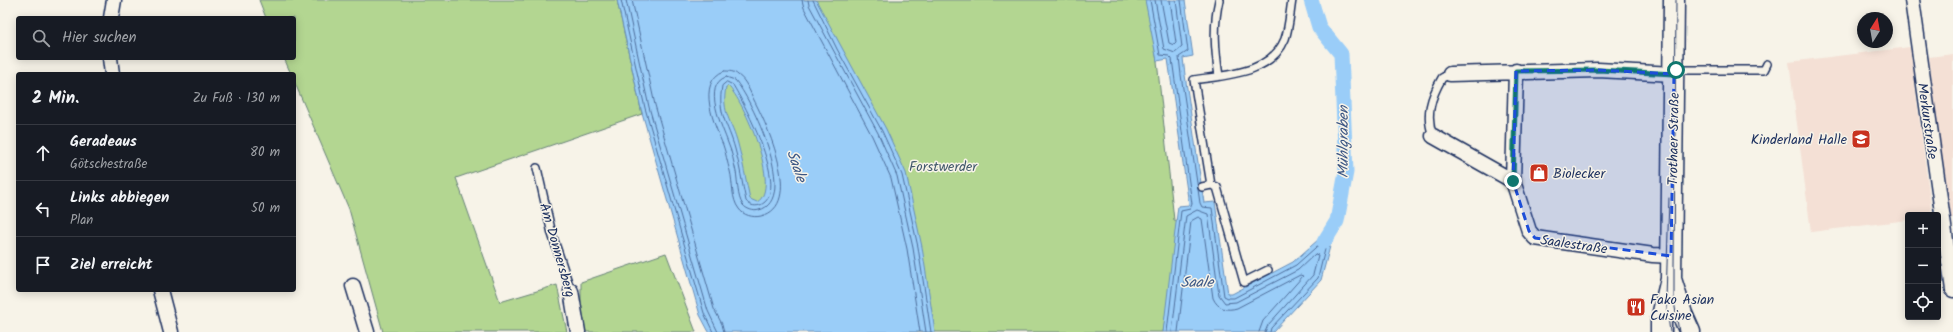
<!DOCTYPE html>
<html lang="de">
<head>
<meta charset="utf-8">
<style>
	:root { --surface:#171b24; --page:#242831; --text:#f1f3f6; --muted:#9ea1a6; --line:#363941 }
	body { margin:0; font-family:Kalam,sans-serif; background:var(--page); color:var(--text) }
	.controls { position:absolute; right:12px; bottom:12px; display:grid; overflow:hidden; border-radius:4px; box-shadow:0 2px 10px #0003 }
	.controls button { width:36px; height:36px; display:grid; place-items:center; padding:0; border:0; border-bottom:1px solid var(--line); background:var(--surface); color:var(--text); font:20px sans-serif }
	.compass { position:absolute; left:1857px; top:12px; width:36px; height:36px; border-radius:50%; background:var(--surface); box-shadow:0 2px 10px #0003; rotate:11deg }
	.stop { position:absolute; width:12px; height:12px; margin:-9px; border:3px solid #0f766e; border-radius:50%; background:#fff }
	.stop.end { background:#0f766e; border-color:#fff; box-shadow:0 1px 4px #0008 }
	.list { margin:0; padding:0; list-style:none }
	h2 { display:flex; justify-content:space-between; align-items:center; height:52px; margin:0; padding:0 16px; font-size:17px }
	h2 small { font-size:13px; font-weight:400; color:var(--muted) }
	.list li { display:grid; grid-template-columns:26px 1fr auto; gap:12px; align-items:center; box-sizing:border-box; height:56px; padding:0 16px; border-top:1px solid var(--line) }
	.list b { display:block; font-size:15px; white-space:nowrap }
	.list p { margin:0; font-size:13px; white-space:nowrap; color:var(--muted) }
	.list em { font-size:13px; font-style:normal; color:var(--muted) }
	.icon { flex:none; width:22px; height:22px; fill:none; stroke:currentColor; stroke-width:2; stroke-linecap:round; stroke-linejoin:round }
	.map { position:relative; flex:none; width:1953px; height:332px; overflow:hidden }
	.search { position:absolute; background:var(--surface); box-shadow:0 2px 10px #0003; left:16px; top:16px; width:280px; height:44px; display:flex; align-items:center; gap:10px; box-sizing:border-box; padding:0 14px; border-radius:4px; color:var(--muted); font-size:15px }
	.panel { position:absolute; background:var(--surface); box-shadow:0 2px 10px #0003; left:16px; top:72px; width:280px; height:220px; border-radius:4px }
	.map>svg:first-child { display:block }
</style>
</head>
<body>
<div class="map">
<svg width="1953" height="332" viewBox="0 0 1953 332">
	<rect width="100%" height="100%" fill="#f7f3e8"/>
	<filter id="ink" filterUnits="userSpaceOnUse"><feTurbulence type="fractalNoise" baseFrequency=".025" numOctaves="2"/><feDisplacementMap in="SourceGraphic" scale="8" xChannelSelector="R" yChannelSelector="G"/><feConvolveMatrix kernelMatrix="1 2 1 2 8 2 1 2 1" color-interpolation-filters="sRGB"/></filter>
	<g filter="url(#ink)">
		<path fill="#f4e0d5" d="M1910 47 1932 215H1908V220L1811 232 1789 62Z
			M1953 54V218H1949L1929 57Z"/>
		<path fill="#b3d691" stroke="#678278" d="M259 0H617L642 114 456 178 500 302 557 285 567 332H383L349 209 294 81V74H291L284 58H294V18H266Z
			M702 0H1147L1157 61 1174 220 1187 221 1163 332H841L750 246Z
			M666 253 696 332H581V282Z"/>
		<path fill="#9acdf8" stroke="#678eba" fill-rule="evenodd" d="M617 0H816L886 129 906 173 922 247 935 332H709L700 315 641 109ZM728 86C744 100 782 189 757 202L750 199C746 181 743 162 738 144 732 120 721 114 726 87Z
			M1145 0H1185L1193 56 1183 58 1185 75 1204 203 1215 202 1228 294H1232L1293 262 1336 224 1321 280 1273 332H1163L1178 206 1189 205 1168 59 1157 61Z"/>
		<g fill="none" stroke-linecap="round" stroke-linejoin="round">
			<path stroke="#4e6e9c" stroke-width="1" d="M621 0 645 108 704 313 713 332
				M626 0 649 107 708 311 718 332
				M632 0 655 105 714 309 722 324 724 332
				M802 0 804 8 872 136 891 178 907 249 920 332
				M808 0 809 5 878 133 897 176 913 248 926 332
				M813 0 837 49 882 131 902 175 918 247 931 332
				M1150 0 1160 55 1169 56 1172 59 1192 204 1190 209 1181 211 1167 332
				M1155 0 1164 49 1175 53 1182 47 1176 0
				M1161 0 1169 43 1174 45 1176 43 1170 0
				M1181 0 1188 51 1179 57 1181 75 1200 203 1202 207 1212 208 1224 296 1228 298H1234L1296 265 1324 240 1327 241 1318 278 1271 328 1270 332
				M724 71C729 71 734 71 738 75 746 80 750 92 754 100 766 123 805 206 761 216 753 218 743 215 739 209 731 199 733 182 730 171 727 162 726 153 723 145 715 126 695 82 724 71Z
				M726 77 735 80C751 98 800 200 759 210 754 212 746 209 743 205 737 197 738 182 736 172 734 163 732 152 728 143 723 128 701 85 726 77Z
				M727 82 733 85C744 103 792 193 760 205 754 207 749 205 746 201 742 183 740 166 735 149 728 123 717 115 722 86Z
				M1172 332 1186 216 1197 210 1208 214 1219 295 1225 303 1236 302 1298 270 1315 254 1318 255 1313 275 1268 325 1265 332
				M1178 332 1191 221 1198 217 1202 219 1213 298C1218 309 1227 311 1237 308L1300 275 1303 276 1263 321 1259 332"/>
			<path stroke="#9acdf8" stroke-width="15" d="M1311 0 1319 27 1341 54 1346 172 1337 221 1324 242"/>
			<defs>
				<path id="lane" d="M1674 70H1764L1767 64
					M1219 76C1215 50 1213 26 1219 0
					M1433 136C1425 115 1431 97 1442 78L1450 74
					M537 168 552 234 571 291
					M1202 187 1211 185
					M1268 270 1244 282 1217 187 1211 185 1194 80C1225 75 1271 74 1285 39 1289 28 1290 12 1292 0"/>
				<path id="street" d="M1912 0 1953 290
					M111 18 114 0
					M110 58 112 74
					M1516 71 1513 181 1529 231 1535 238 1653 255 1671 256
					M1450 74 1598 70 1674 74
					M1433 136 1513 181
					M353 286 367 332
					M160 290 171 332
					M571 291 578 332"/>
				<path id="secondary" d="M1671 279 1682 314 1690 332
					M1661 332V320L1671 279 1674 0"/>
			</defs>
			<use href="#lane" stroke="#1b2f5e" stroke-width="10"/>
			<use href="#street" stroke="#1b2f5e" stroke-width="17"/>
			<use href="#secondary" stroke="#1b2f5e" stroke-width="23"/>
			<use href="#lane" stroke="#f7f3e8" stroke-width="7"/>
			<use href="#street" stroke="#f7f3e8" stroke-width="14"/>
			<use href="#secondary" stroke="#f7f3e8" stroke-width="20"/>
			<path stroke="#1b2f5e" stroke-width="1" d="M1676 0 1674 265V301L1679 332
				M1669 198 1666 300 1670 332"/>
		</g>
	</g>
	<g fill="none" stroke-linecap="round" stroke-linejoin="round" filter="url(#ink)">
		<path stroke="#0f766e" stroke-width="5" d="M1513 181 1516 71 1598 70 1674 74V70H1676"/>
	</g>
	<path fill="#1d4ed8" fill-opacity="0.2" stroke="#1d4ed8" stroke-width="3" stroke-dasharray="8 5" stroke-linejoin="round" d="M1598 70 1674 74 1671 256 1535 238 1529 231 1513 181 1516 71Z"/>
	<defs>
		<symbol id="school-square" viewBox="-11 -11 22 22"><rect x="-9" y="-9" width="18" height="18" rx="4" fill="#c8321e" stroke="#f7f3e8"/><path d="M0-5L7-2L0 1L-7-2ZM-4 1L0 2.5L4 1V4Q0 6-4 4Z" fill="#fff"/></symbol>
		<symbol id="shop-square" viewBox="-11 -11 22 22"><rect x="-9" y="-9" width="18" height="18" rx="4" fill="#c8321e" stroke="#f7f3e8"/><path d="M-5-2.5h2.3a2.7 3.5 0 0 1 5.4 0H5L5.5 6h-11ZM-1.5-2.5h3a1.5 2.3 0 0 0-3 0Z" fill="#fff"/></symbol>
		<symbol id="restaurant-square" viewBox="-11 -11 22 22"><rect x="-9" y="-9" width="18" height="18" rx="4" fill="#c8321e" stroke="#f7f3e8"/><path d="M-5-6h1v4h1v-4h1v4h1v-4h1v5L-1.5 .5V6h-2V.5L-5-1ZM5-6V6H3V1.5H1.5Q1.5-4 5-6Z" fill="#fff"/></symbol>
	</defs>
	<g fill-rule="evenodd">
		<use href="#school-square" x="1850" y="128" width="22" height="22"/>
		<use href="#shop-square" x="1528" y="162" width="22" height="22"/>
		<use href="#restaurant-square" x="1625" y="296" width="22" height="22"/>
	</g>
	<g text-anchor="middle" stroke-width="3" stroke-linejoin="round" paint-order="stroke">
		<g font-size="14" fill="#1b2f5e" stroke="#f7f3e8">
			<text transform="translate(1928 121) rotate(82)" y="5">Merkurstraße</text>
			<text transform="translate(1673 139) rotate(-89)" y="5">Trothaer Straße</text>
			<text transform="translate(1574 244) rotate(8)" y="5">Saalestraße</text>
			<text transform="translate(558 250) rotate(74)" y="5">Am Donnersberg</text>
		</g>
		<g font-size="14" fill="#1b2f5e" stroke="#f7f3e8" text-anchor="start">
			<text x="1847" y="144" text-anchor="end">Kinderland Halle</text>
			<text x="1553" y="178">Biolecker</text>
			<text x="1650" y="304">Fako Asian<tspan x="1650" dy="16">Cuisine</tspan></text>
		</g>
		<g font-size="14" fill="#41596b" stroke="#f7f3e8">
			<text x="943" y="171">Forstwerder</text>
		</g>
		<g font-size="15" font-style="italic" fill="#3b5684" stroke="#f7f3e8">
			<text transform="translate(1343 142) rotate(-90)" y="5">Mühlgraben</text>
			<text transform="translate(797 166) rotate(71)" y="5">Saale</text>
			<text x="1197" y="287">Saale</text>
		</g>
	</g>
</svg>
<div class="controls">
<button>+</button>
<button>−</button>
<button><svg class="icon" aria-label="locate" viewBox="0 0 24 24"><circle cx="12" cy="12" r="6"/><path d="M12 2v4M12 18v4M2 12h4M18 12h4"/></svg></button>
</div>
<svg class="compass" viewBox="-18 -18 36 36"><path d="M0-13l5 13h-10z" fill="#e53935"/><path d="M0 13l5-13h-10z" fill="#9ea1a6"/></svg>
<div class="stop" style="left:1676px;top:70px"></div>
<div class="stop end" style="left:1513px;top:181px"></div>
<div class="search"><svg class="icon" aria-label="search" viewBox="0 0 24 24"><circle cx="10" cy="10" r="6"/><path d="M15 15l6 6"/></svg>Hier suchen</div>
<section class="panel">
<h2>2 Min.<small>Zu Fuß · 130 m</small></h2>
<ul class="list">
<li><svg class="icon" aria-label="ahead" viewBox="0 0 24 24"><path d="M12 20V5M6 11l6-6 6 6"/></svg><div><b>Geradeaus</b><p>Götschestraße</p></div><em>80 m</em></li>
<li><svg class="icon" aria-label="left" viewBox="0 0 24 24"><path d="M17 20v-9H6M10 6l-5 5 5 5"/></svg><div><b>Links abbiegen</b><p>Plan</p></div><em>50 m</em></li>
<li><svg class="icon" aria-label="arrive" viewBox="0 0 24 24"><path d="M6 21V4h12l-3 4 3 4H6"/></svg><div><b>Ziel erreicht</b></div></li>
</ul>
</section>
</div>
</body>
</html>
